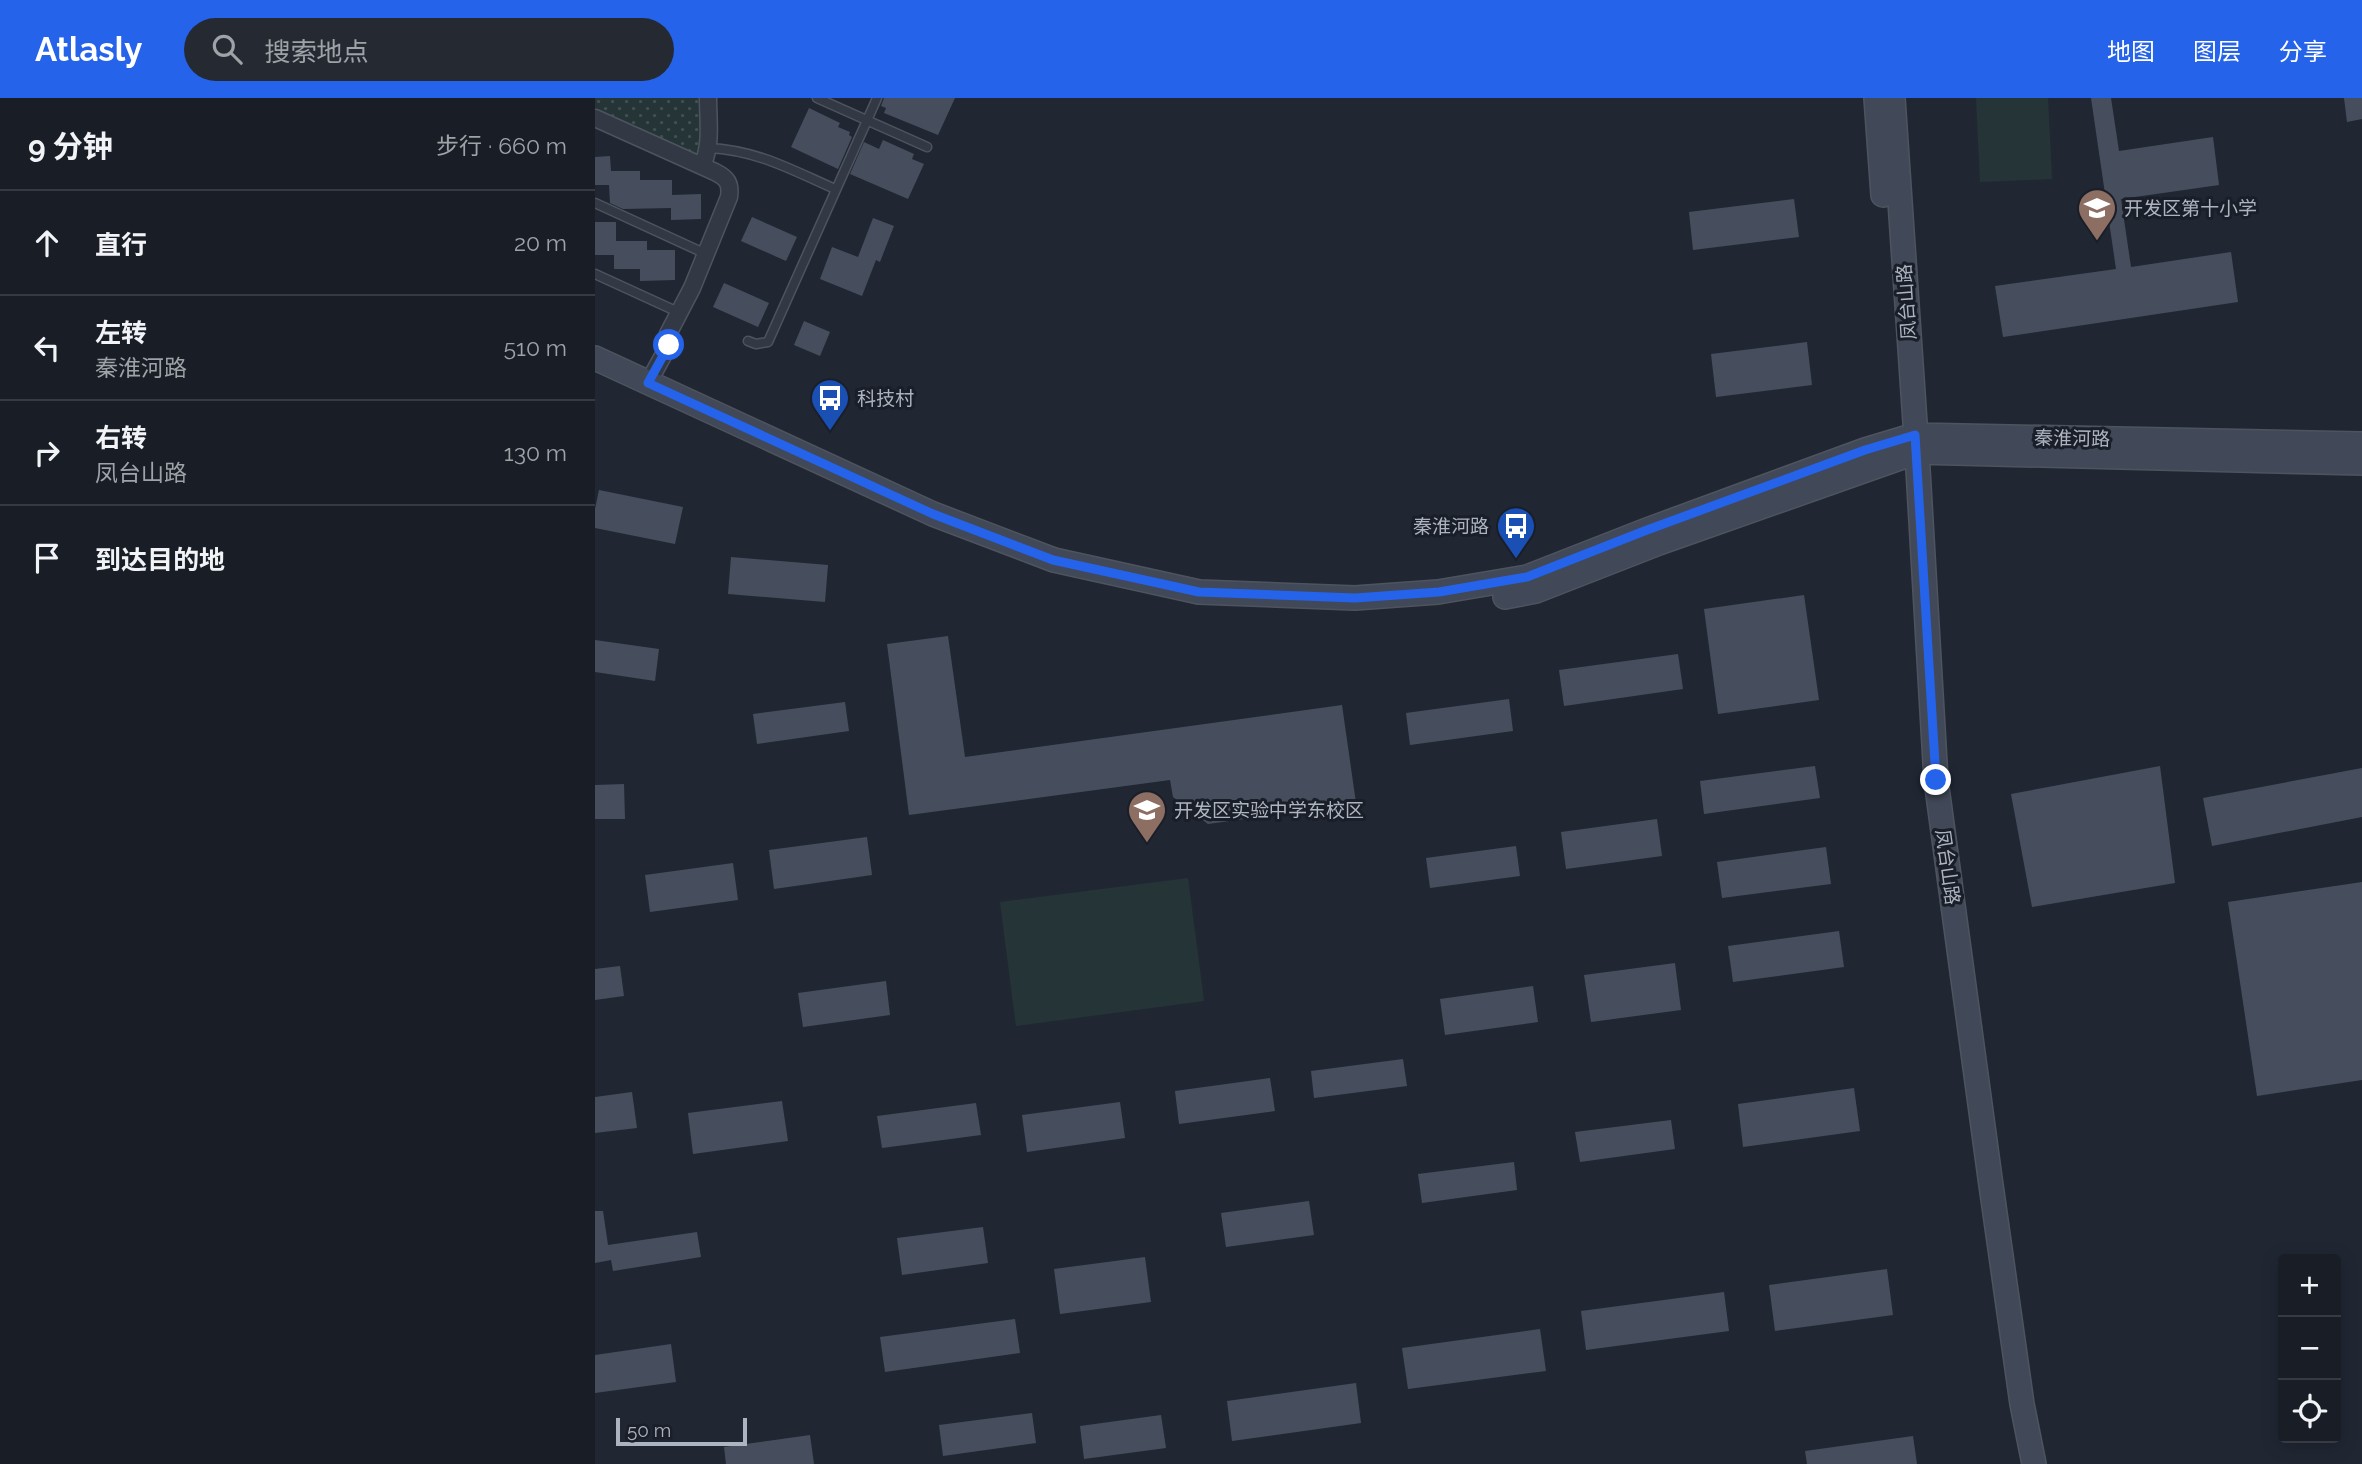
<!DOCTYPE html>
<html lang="zh">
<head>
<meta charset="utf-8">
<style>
	:root { --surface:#181d26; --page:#252a32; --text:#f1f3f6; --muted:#9fa2a7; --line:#363b43; --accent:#2563eb }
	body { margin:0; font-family:Raleway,"Noto Sans SC",sans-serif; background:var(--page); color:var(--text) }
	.controls { position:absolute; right:21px; bottom:21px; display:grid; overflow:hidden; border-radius:7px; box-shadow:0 4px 18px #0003 }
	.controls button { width:63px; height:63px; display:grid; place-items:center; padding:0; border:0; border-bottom:2px solid var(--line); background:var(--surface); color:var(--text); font:35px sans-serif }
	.scale { position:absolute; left:21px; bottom:18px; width:131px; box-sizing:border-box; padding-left:7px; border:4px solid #adb4c1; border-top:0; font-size:19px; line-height:24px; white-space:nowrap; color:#adb4c1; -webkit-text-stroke:5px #191e28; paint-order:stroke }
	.stop { position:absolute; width:21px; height:21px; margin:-16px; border:5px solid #2563eb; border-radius:50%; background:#fff }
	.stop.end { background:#2563eb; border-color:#fff; box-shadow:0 2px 7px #0008 }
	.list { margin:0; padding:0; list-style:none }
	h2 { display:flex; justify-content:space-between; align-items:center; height:91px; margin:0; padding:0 28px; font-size:30px }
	h2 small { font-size:23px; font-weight:400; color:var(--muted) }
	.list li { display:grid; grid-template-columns:46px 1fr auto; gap:21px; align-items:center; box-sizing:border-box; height:105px; padding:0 28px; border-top:2px solid var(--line) }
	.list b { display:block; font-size:26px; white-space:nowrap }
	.list p { margin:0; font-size:23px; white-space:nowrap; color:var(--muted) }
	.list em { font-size:23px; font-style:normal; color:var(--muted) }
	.icon { flex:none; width:38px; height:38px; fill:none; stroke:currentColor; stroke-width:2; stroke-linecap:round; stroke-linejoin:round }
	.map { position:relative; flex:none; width:1767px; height:1366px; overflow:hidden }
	header { display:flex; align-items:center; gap:42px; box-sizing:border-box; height:98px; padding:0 35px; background:var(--accent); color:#fff }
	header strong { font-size:33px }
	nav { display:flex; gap:38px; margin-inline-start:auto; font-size:24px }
	.search { width:490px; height:63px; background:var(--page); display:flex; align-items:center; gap:18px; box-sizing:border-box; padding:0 24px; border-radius:38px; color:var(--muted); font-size:26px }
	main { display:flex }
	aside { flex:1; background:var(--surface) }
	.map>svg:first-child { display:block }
</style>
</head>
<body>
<header>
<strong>Atlasly</strong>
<div class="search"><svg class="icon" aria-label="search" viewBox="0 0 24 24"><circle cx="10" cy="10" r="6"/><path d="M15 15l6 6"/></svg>搜索地点</div>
<nav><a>地图</a><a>图层</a><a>分享</a></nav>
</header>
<main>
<aside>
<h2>9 分钟<small>步行 · 660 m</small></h2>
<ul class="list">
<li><svg class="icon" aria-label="ahead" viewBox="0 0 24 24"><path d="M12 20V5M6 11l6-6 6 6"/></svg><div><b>直行</b></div><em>20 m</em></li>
<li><svg class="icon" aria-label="left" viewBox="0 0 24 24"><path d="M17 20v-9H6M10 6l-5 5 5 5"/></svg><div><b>左转</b><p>秦淮河路</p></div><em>510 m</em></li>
<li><svg class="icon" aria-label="right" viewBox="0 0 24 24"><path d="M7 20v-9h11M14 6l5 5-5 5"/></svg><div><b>右转</b><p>凤台山路</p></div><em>130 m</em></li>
<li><svg class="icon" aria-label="arrive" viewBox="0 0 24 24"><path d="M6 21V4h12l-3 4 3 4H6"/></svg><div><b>到达目的地</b></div></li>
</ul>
</aside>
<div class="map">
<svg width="1767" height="1366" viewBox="0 0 1767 1366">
	<defs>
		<pattern id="park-dots" width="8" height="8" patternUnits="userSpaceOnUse" patternTransform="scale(1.75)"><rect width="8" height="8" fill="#253537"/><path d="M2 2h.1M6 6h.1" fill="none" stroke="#425052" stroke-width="1.8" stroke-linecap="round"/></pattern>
	</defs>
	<rect width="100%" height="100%" fill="#202733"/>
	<path fill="url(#park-dots)" d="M0 0H108C108 18 114 48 98 59L0 14Z"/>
	<path fill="#253537" d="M1381 0H1453L1457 81 1385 84Z
		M593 780 609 903 421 928 405 804Z"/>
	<path fill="#464e5d" d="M289 0H360L343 37 289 15 291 10 286 8Z
		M1496 0H1516L1524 53 1618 39 1624 87 1526 101 1536 169 1636 154 1643 204 1408 239 1400 188 1521 171Z
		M1749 0H1767V21L1752 24Z
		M214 10 245 25 243 29 255 34 254 37 257 39 243 71 196 49Z
		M288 42 319 56 317 61 329 66 313 101 255 76 269 44 284 51Z
		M15 58 16 73H45V82H77V97L106 96V121L76 122V110L28 111 15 105 14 87H0V59Z
		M1199 101 1204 139 1098 152 1094 114Z
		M157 119 202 139 191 163 146 143Z
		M278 120 299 128 285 164 281 162 267 198 225 181 237 149 263 159Z
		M0 124H21V143H52V152H80V182L45 183V171H19V157H0Z
		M129 185 174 205 163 229 118 209Z
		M209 223 235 234 225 258 199 247Z
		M1212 244 1217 287 1121 299 1116 256Z
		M4 392 88 409 80 446 0 430V411Z
		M136 459 233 467 230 504 133 496Z
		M1209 497 1224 602 1123 616 1109 511Z
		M353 538 370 659 747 607 761 705 613 726 578 699 575 682 314 717 292 546Z
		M0 542 64 551 60 583 0 574Z
		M1083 556 1088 591 969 608 964 572Z
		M914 601 918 633 815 647 811 615Z
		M250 604 254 633 162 646 158 616Z
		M1220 668 1225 700 1109 716 1105 683Z
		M1565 668 1580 785 1437 809 1416 696Z
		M1767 670V719L1617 748 1608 700Z
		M29 686 30 721H0V687Z
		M1062 721 1067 758 971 771 966 734Z
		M272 739 277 777 179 791 174 752Z
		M921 748 925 778 835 790 831 760Z
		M1231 749 1236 786 1127 800 1122 764Z
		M138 765 143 802 55 814 50 777Z
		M1767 784V982L1662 998 1633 804Z
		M1244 833 1249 869 1138 884 1133 848Z
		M1080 865 1086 912 996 924 989 877Z
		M25 868 29 898 0 902V871Z
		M291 883 295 917 208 929 203 895Z
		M938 888 943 924 850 937 845 901Z
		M808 961 812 988 719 1000 716 973Z
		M675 980 680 1013 584 1026 580 993Z
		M1259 990 1265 1033 1148 1049 1143 1006Z
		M37 994 42 1030 0 1035V999Z
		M187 1003 193 1043 98 1056 93 1015Z
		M525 1004 530 1040 432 1054 427 1017Z
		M381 1005 386 1037 287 1050 282 1018Z
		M1076 1022 1080 1051 985 1064 980 1034Z
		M919 1064 922 1092 827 1105 823 1076Z
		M714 1103 719 1137 631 1149 626 1115Z
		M0 1113H8L13 1147 102 1134 106 1159 18 1173 16 1162 0 1165Z
		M388 1129 393 1165 307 1177 302 1140Z
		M550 1159 556 1204 465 1216 459 1171Z
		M1292 1171 1298 1217 1180 1233 1174 1187Z
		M1129 1194 1134 1233 991 1252 986 1213Z
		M420 1221 425 1255 290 1274 285 1239Z
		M945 1231 951 1273 813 1291 807 1250Z
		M76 1246 81 1284 0 1295V1257Z
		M761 1285 766 1325 637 1343 632 1303Z
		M437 1315 441 1345 348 1358 344 1327Z
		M566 1317 571 1350 489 1361 485 1328Z
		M215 1337 219 1366H131L129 1349Z
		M1318 1338 1322 1366H1212L1210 1353Z"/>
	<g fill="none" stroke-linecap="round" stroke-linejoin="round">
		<defs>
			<path id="lane" d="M222 0 332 49
				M113 50C162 52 197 72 240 91
				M0 105 111 156
				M0 176 83 214
				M153 243 161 246 173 244 282 0"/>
			<path id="street" d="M0 20 120 74C132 80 136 85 134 99L97 190 73 236 74 247 53 285
				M107 68C117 47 113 23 113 0"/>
			<path id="secondary" d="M1281 0 1288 97
				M1298 0 1322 354 1341 682 1395 1080 1427 1306 1439 1366
				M0 260 338 416 459 462 604 494 760 500 843 494 932 479 1052 432 1270 352 1320 337 1767 346
				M910 499 941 493 1064 445 1322 354 1767 365"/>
		</defs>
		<use href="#lane" stroke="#4e545f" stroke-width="11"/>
		<use href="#street" stroke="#4e545f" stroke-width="19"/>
		<use href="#secondary" stroke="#4e545f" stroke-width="26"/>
		<use href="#lane" stroke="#333944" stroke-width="8"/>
		<use href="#street" stroke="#333944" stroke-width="16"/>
		<use href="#secondary" stroke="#414857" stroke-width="23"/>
	</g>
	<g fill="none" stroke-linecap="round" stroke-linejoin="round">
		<path stroke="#2563eb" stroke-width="9" d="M74 247 53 285 338 416 458 462 604 494 760 500 844 494 932 479 1052 432 1270 352 1320 337 1341 682"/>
	</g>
	<defs>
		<symbol id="school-pin" viewBox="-11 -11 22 30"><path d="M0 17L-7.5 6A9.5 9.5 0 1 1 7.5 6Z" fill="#8d6e63" stroke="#191e28"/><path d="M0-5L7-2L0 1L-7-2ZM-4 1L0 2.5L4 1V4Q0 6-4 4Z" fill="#fff"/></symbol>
		<symbol id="bus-pin" viewBox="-11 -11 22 30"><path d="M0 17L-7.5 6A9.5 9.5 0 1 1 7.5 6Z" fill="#1a4fb4" stroke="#191e28"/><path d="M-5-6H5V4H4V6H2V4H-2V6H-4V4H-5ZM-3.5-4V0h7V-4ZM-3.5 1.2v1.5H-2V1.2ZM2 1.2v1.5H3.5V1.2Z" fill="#fff"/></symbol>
	</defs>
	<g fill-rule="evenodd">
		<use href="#school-pin" x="1480" y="88" width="44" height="60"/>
		<use href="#bus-pin" x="213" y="278" width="44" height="60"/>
		<use href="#bus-pin" x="899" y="406" width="44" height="60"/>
		<use href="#school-pin" x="530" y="690" width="44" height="60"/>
	</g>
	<g text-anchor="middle" stroke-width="6" stroke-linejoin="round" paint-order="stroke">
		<g font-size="19" fill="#adb4c1" stroke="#191e28" text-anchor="start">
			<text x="1529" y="117">开发区第十小学</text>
			<text x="262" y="307">科技村</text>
			<text x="894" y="435" text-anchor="end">秦淮河路</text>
			<text x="579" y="719">开发区实验中学东校区</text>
		</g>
		<g font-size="19" fill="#adb4c1" stroke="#191e28">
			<text transform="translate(1311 204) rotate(-94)" y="7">凤台山路</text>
			<text transform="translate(1477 340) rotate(1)" y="7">秦淮河路</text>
			<text transform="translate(1353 769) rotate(82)" y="7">凤台山路</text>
		</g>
	</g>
</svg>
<div class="controls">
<button>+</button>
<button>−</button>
<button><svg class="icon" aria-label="locate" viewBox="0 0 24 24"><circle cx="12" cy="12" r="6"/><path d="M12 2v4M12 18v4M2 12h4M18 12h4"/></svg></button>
</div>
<div class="scale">50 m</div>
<div class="stop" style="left:74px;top:247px"></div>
<div class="stop end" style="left:1341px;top:682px"></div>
</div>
</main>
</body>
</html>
